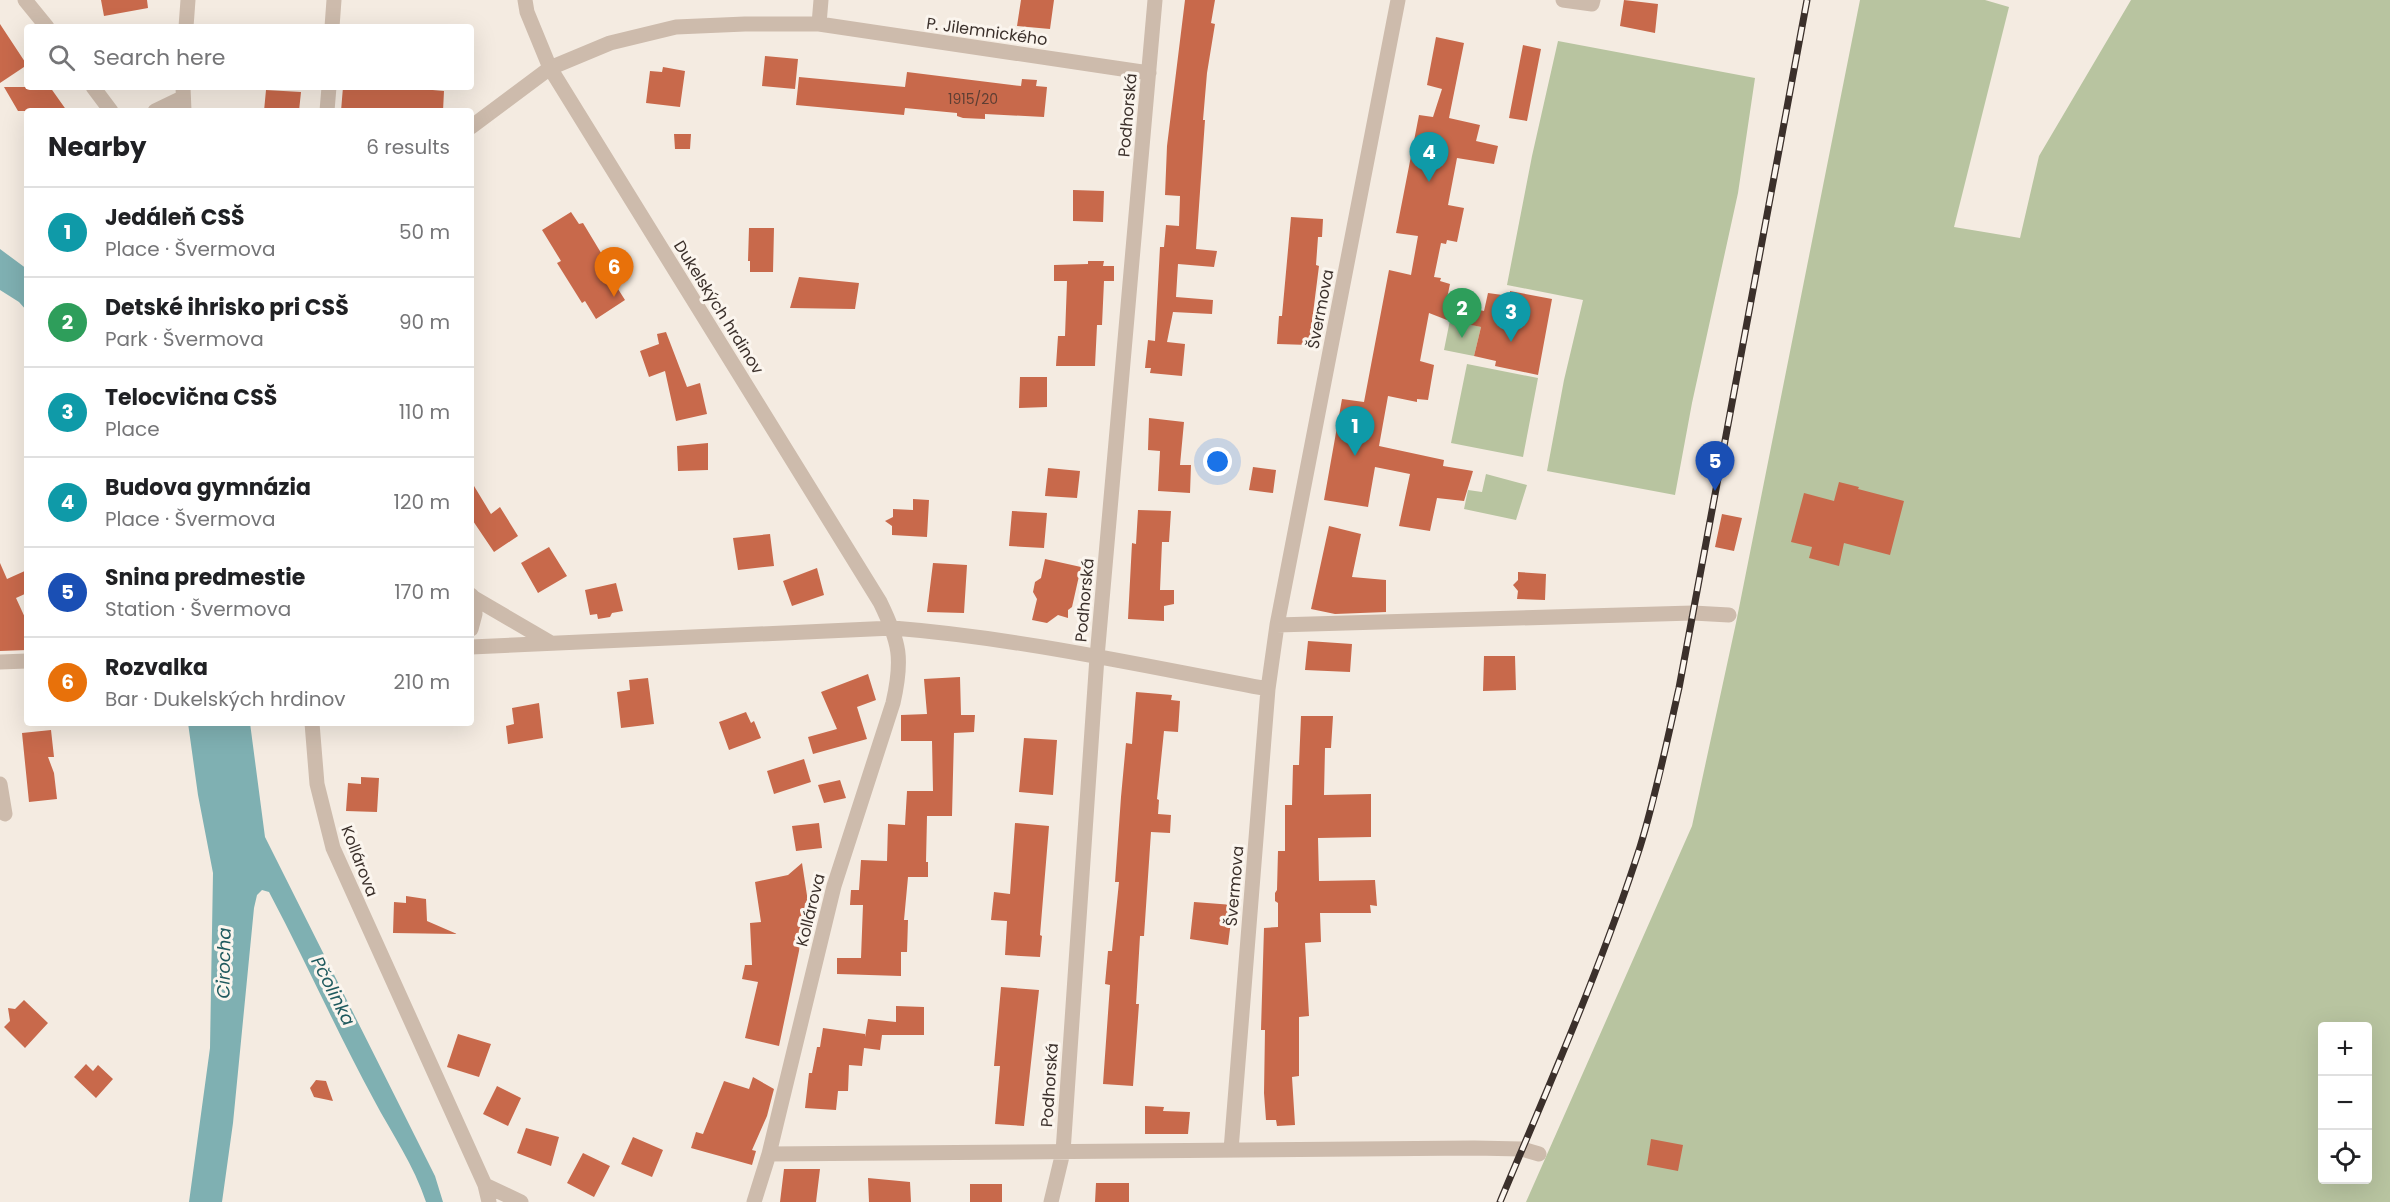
<!DOCTYPE html>
<html lang="en">
<head>
<meta charset="utf-8">
<style>
	:root { --surface:#fff; --page:#f2f2f2; --text:#202124; --muted:#757577; --line:#e0e0e0; --accent:#d93025 }
	body { margin:0; font-family:Poppins,sans-serif; background:var(--page); color:var(--text) }
	.controls { position:absolute; right:18px; bottom:18px; display:grid; overflow:hidden; border-radius:6px; box-shadow:0 6px 24px #0002 }
	.controls button { width:54px; height:54px; display:grid; place-items:center; padding:0; border:0; border-bottom:2px solid var(--line); background:var(--surface); color:var(--text); font:30px sans-serif }
	.you { position:absolute; left:1218px; top:462px; width:21px; height:21px; margin:-15px; border:4px solid #fff; border-radius:50%; background:#1a73e8; box-shadow:0 0 0 9px #1a73e833 }
	.badge { display:grid; place-items:center; width:39px; height:39px; border-radius:50%; background:var(--accent); color:#fff; font-size:20px; font-weight:700 }
	.pin { position:absolute; translate:-50% -50px; filter:drop-shadow(0 2px 3px #0008) }
	.pin::after { content:''; position:absolute; top:32px; width:21px; height:18px; background:inherit; clip-path:polygon(0 0,100% 0,50% 100%) }
	.list { margin:0; padding:0; list-style:none }
	h2 { display:flex; justify-content:space-between; align-items:center; height:78px; margin:0; padding:0 24px; font-size:26px }
	h2 small { font-size:20px; font-weight:400; color:var(--muted) }
	.list li { display:grid; grid-template-columns:39px 1fr auto; gap:18px; align-items:center; box-sizing:border-box; height:90px; padding:0 24px; border-top:2px solid var(--line) }
	.list b { display:block; font-size:22px; white-space:nowrap }
	.list p { margin:0; font-size:20px; white-space:nowrap; color:var(--muted) }
	.list em { font-size:20px; font-style:normal; color:var(--muted) }
	.icon { flex:none; width:33px; height:33px; fill:none; stroke:currentColor; stroke-width:2; stroke-linecap:round; stroke-linejoin:round }
	.map { position:relative; flex:none; width:2390px; height:1202px; overflow:hidden }
	.search { position:absolute; background:var(--surface); box-shadow:0 6px 24px #0002; left:24px; top:24px; width:450px; height:66px; display:flex; align-items:center; gap:15px; box-sizing:border-box; padding:0 21px; border-radius:6px; color:var(--muted); font-size:22px }
	.panel { position:absolute; background:var(--surface); box-shadow:0 6px 24px #0002; left:24px; top:108px; width:450px; height:618px; border-radius:6px }
	.map>svg:first-child { display:block }
</style>
</head>
<body>
<div class="map">
<svg width="2390" height="1202" viewBox="0 0 2390 1202">
	<rect width="100%" height="100%" fill="#f4ebe1"/>
	<path fill="#b8c4a0" fill-rule="evenodd" d="M1860 0H1985L2009 7 1954 227 2020 238 2039 156 2131 0H2390V1202H1526L1692 826 1736 623ZM2322 1026H2368V1180H2322Z
		M1558 41 1755 78 1738 193 1692 403 1675 495 1547 471 1564 380 1583 300 1507 285 1532 156Z
		M1450 320 1481 327 1474 356 1444 350Z
		M1467 364 1538 378 1523 457 1451 443Z
		M1486 474 1527 485 1516 520 1464 509 1468 490 1482 492Z"/>
	<path fill="#7fb0b2" d="M0 249 27 269V311L19 302 0 290Z
		M188 723H250L265 837 435 1176 443 1202H426C414 1165 392 1134 374 1100 337 1032 305 960 269 892L262 890 257 895 254 908 233 1123 222 1202H189L210 1048 213 873 198 795Z"/>
	<path fill="#c8694b" d="M101 0H147L148 8 104 16Z
		M1021 0H1054L1050 29 1017 26Z
		M1185 0H1215L1211 23 1215 24 1207 73 1203 120H1205L1196 249 1217 251 1214 267 1178 264 1176 297 1213 300 1212 314 1173 312 1167 342 1185 344 1182 376 1150 373 1151 368H1145L1148 340 1155 341 1160 247H1164L1166 225 1179 226 1180 196 1165 195 1167 146Z
		M1624 0 1658 4 1655 33 1620 26Z
		M0 24 27 65 0 83Z
		M1436 37 1464 43 1449 118 1480 125 1476 141 1498 146 1494 164 1457 158 1448 205 1464 208 1457 242 1447 240 1446 244 1441 243 1434 277 1441 278 1440 281 1450 284 1446 303 1484 311 1488 293 1510 296V291L1552 299 1538 375 1495 366 1496 361 1474 356 1481 327 1447 320 1429 313 1420 361 1434 365 1428 400 1417 399V402L1388 396 1379 446 1444 460 1443 466 1473 471 1464 501 1437 498 1430 531 1399 526 1410 474 1375 467 1368 507 1324 500 1342 399 1364 402 1389 270 1411 275 1418 236 1396 233 1419 115 1433 117 1442 89 1427 85Z
		M1523 45 1541 49 1527 121 1509 118Z
		M765 56 798 59 795 89 762 86Z
		M663 67 685 71 680 107 646 103 650 71 662 72Z
		M907 72 1021 86 1022 79 1037 80 1036 86 1047 87 1044 117 985 114V119L963 118 957 116V113L905 108 904 115 796 105 799 77 905 87Z
		M4 87H50L67 111H18Z
		M343 87H384L409 90 410 88 444 91 443 111H341Z
		M266 90 301 92 299 111H264Z
		M674 134H691L690 149H675Z
		M1073 190 1104 191 1103 222 1073 221Z
		M571 212 579 224 583 223 615 276 611 278 625 300 596 319 585 301 582 303 557 263 561 261 542 230Z
		M1291 217 1323 219 1322 237H1318L1316 265 1319 266 1309 345 1277 344 1279 316H1282Z
		M749 228H774L773 272H750V261H748Z
		M1088 261H1104L1103 266H1114V281H1104L1102 325H1097L1095 366H1056L1058 336H1065L1067 281H1054V265L1088 264Z
		M799 277 859 283 855 309 790 308Z
		M666 332 687 387 700 383 707 414 676 421 665 371 649 377 640 351 659 344 657 334Z
		M1020 377H1047V407L1019 408Z
		M1149 418 1184 422 1180 465H1191L1190 493 1158 491 1160 451 1148 450Z
		M708 443V470L678 471 677 446Z
		M1253 467 1276 470 1273 493 1249 490Z
		M1048 468 1080 471 1077 498 1045 496Z
		M471 481 491 514 500 507 518 536 494 552 471 518Z
		M1839 482 1859 487 1858 489 1904 501 1890 555 1844 543 1839 566 1809 558 1812 547 1791 542 1804 493 1834 501Z
		M913 499 929 500 927 537 892 535V526L885 521 893 517V509L913 510Z
		M1138 510 1171 511 1169 542H1162L1160 590H1174V604L1164 606V621L1128 619 1132 543 1136 544Z
		M1012 511 1047 513 1044 548 1009 546Z
		M1722 514 1742 518 1734 551 1715 547Z
		M1329 526 1361 534 1352 577 1386 580V612L1335 614 1311 609Z
		M770 534 774 566 738 570 733 538Z
		M549 547 567 576 538 593 521 563Z
		M1045 559 1081 567 1072 607 1068 610V618L1058 615 1047 623 1032 620 1037 599 1033 592 1035 582 1041 578Z
		M0 563 7 579 27 570V593L16 598 27 622V650L0 651Z
		M933 563 967 565 964 613 927 612Z
		M817 568 824 595 792 606 783 581Z
		M1518 572 1546 574 1545 600 1517 599 1518 591 1513 585 1518 580Z
		M616 583 623 611 612 613 610 617 598 619 597 614 590 615 585 590Z
		M1308 641 1352 644 1350 672 1305 670Z
		M1484 656H1515L1516 690 1483 691Z
		M868 674 876 700 857 707 867 739 813 754 808 737 837 729 821 692Z
		M960 677 961 715H975L974 732 954 733 952 816H927L926 862H928V877H908L904 920H908L907 952H901V976L837 974V958H861L863 905H850L851 890H859L861 860 887 861 888 824 905 825 907 791H933L932 741H901V715L927 714 924 679Z
		M648 678 654 724 621 728 617 692 630 690 629 680Z
		M1136 692 1172 695 1171 700 1180 701 1178 732 1164 731 1157 799 1159 800 1158 814 1171 815 1170 833 1151 832 1144 936H1140L1136 1004H1139L1133 1086 1103 1084 1110 985 1105 984 1108 951H1112L1119 882H1115L1121 797 1126 743 1132 744Z
		M539 703 543 738 508 744 506 726 514 724 512 708Z
		M746 712 751 723 754 721 761 738 729 750 719 722Z
		M1301 716H1333L1331 748H1325L1324 795 1371 794V837L1318 838 1319 881 1375 880 1377 906 1370 905 1371 913H1320L1321 942 1305 943 1309 1016 1299 1017V1076L1292 1077 1295 1125 1277 1126 1276 1120H1266L1264 1093 1265 1030H1261L1264 928 1278 927V903L1275 901V893L1277 890 1278 851H1285V805H1292L1293 765H1299Z
		M51 730 54 757H48L54 773 57 799 29 802 22 733Z
		M1024 738 1057 740 1053 795 1019 792Z
		M804 759 811 782 774 794 767 771Z
		M361 777 379 778 377 812 346 811 348 783 361 784Z
		M840 780 846 798 824 803 818 785Z
		M819 823 822 848 796 851 792 826Z
		M1015 823 1049 826 1040 935 1042 936 1040 957 1005 955 1007 921 991 920 994 892 1010 894Z
		M802 863 808 902 805 903 799 951 779 1046 745 1038 758 982 742 979 745 965H752L750 923 761 922 755 882 788 875Z
		M406 896 426 899 427 921 457 934 393 933 394 902 406 903Z
		M1194 902 1233 905 1228 945 1190 939Z
		M1001 987 1039 990 1024 1126 995 1124 1000 1066H994Z
		M24 1000 48 1023 25 1048 4 1027 10 1021 8 1008 15 1009Z
		M896 1006 924 1007V1035H882L880 1050 864 1048 862 1066 849 1065 848 1091H838L836 1110 805 1108 809 1073H812L817 1047H820L823 1028 865 1034V1037L868 1019 896 1022Z
		M458 1034 491 1044 479 1077 447 1067Z
		M86 1064 93 1071 98 1065 113 1079 96 1098 74 1077Z
		M753 1077 774 1089 767 1116 752 1150 756 1151 752 1165 691 1148 696 1132 703 1134 724 1081 749 1089Z
		M316 1080 326 1081 333 1101 314 1097 310 1088Z
		M497 1086 521 1098 508 1126 483 1114Z
		M1145 1106 1164 1107 1163 1111 1190 1112 1188 1134H1145Z
		M526 1128 559 1137 551 1166 517 1153Z
		M633 1137 663 1150 652 1177 621 1164Z
		M1651 1139 1683 1145 1678 1171 1647 1165Z
		M583 1153 610 1166 594 1197 567 1183Z
		M784 1169H820L816 1202H780Z
		M868 1178 910 1182 911 1202H869Z
		M1096 1183H1129V1202H1095Z
		M970 1184H1002V1202H970Z"/>
	<g fill="none" stroke-linecap="round" stroke-linejoin="round">
		<path stroke="#cdbbac" stroke-width="15" d="M25 0 47 27
			M525 0 527 12 550 68 880 602C900 643 903 659 893 703L834 886 769 1154 754 1202
			M1563 0 1592 4 1593 0
			M819 24 821 0
			M186 27 188 0
			M332 27 334 0
			M93 87 111 111
			M183 87 184 111
			M155 111 182 98
			M327 111 329 87
			M471 127 550 68 610 43 676 27 745 24H819L1149 73
			M471 595 474 598 475 614 471 629
			M474 598 551 643
			M1277 625 1693 613 1729 615
			M471 647 893 628C1019 638 1144 666 1268 689
			M0 662 27 661
			M312 723 317 784 333 848 485 1185 489 1202
			M0 784 5 814
			M1231 1150 1268 689 1277 625 1398 0
			M769 1154 1474 1148 1522 1149 1539 1154
			M485 1185 521 1202
			M1051 1202 1063 1152 1097 657 1155 0"/>
		<defs>
			<path id="rail" d="M1500 1202C1549 1085 1601 968 1640 847 1656 795 1667 741 1679 688L1807 0"/>
		</defs>
		<use href="#rail" stroke="#3b302b" stroke-width="7"/>
		<use href="#rail" stroke="#fbf5ee" stroke-width="4.5" stroke-dasharray="14" stroke-linecap="butt"/>
	</g>
	<g text-anchor="middle" stroke-width="6" stroke-linejoin="round" paint-order="stroke">
		<g font-size="14" fill="#5e3e33">
			<text x="973" y="104">1915/20</text>
		</g>
		<g font-size="16" fill="#3b302b" stroke="#fbf5ee">
			<text transform="translate(987 31) rotate(8)" y="6">P. Jilemnického</text>
			<text transform="translate(1127 115) rotate(-85)" y="6">Podhorská</text>
			<text transform="translate(719 307) rotate(58)" y="6">Dukelských hrdinov</text>
			<text transform="translate(1320 309) rotate(-79)" y="6">Švermova</text>
			<text transform="translate(1084 600) rotate(-85)" y="6">Podhorská</text>
			<text transform="translate(360 861) rotate(69)" y="6">Kollárova</text>
			<text transform="translate(1234 886) rotate(-85)" y="6">Švermova</text>
			<text transform="translate(810 910) rotate(-76)" y="6">Kollárova</text>
			<text transform="translate(1049 1085) rotate(-86)" y="6">Podhorská</text>
		</g>
		<g font-size="18" font-style="italic" fill="#1f5a5e" stroke="#fbf5ee">
			<text transform="translate(224 963) rotate(-89)" y="6">Cirocha</text>
			<text transform="translate(333 991) rotate(63)" y="6">Pčolinka</text>
		</g>
	</g>
</svg>
<div class="controls">
<button>+</button>
<button>−</button>
<button><svg class="icon" aria-label="locate" viewBox="0 0 24 24"><circle cx="12" cy="12" r="6"/><path d="M12 2v4M12 18v4M2 12h4M18 12h4"/></svg></button>
</div>
<div class="you"></div>
<div class="pin badge" style="left:1355px;top:456px;background:#0f9aa8">1</div>
<div class="pin badge" style="left:1462px;top:338px;background:#2e9e5b">2</div>
<div class="pin badge" style="left:1511px;top:342px;background:#0f9aa8">3</div>
<div class="pin badge" style="left:1429px;top:182px;background:#0f9aa8">4</div>
<div class="pin badge" style="left:1715px;top:491px;background:#1a4fb4">5</div>
<div class="pin badge" style="left:614px;top:297px;background:#e8710a">6</div>
<div class="search"><svg class="icon" aria-label="search" viewBox="0 0 24 24"><circle cx="10" cy="10" r="6"/><path d="M15 15l6 6"/></svg>Search here</div>
<section class="panel">
<h2>Nearby<small>6 results</small></h2>
<ul class="list">
<li><span class="badge" style="background:#0f9aa8">1</span><div><b>Jedáleň CSŠ</b><p>Place · Švermova</p></div><em>50 m</em></li>
<li><span class="badge" style="background:#2e9e5b">2</span><div><b>Detské ihrisko pri CSŠ</b><p>Park · Švermova</p></div><em>90 m</em></li>
<li><span class="badge" style="background:#0f9aa8">3</span><div><b>Telocvična CSŠ</b><p>Place</p></div><em>110 m</em></li>
<li><span class="badge" style="background:#0f9aa8">4</span><div><b>Budova gymnázia</b><p>Place · Švermova</p></div><em>120 m</em></li>
<li><span class="badge" style="background:#1a4fb4">5</span><div><b>Snina predmestie</b><p>Station · Švermova</p></div><em>170 m</em></li>
<li><span class="badge" style="background:#e8710a">6</span><div><b>Rozvalka</b><p>Bar · Dukelských hrdinov</p></div><em>210 m</em></li>
</ul>
</section>
</div>
</body>
</html>
